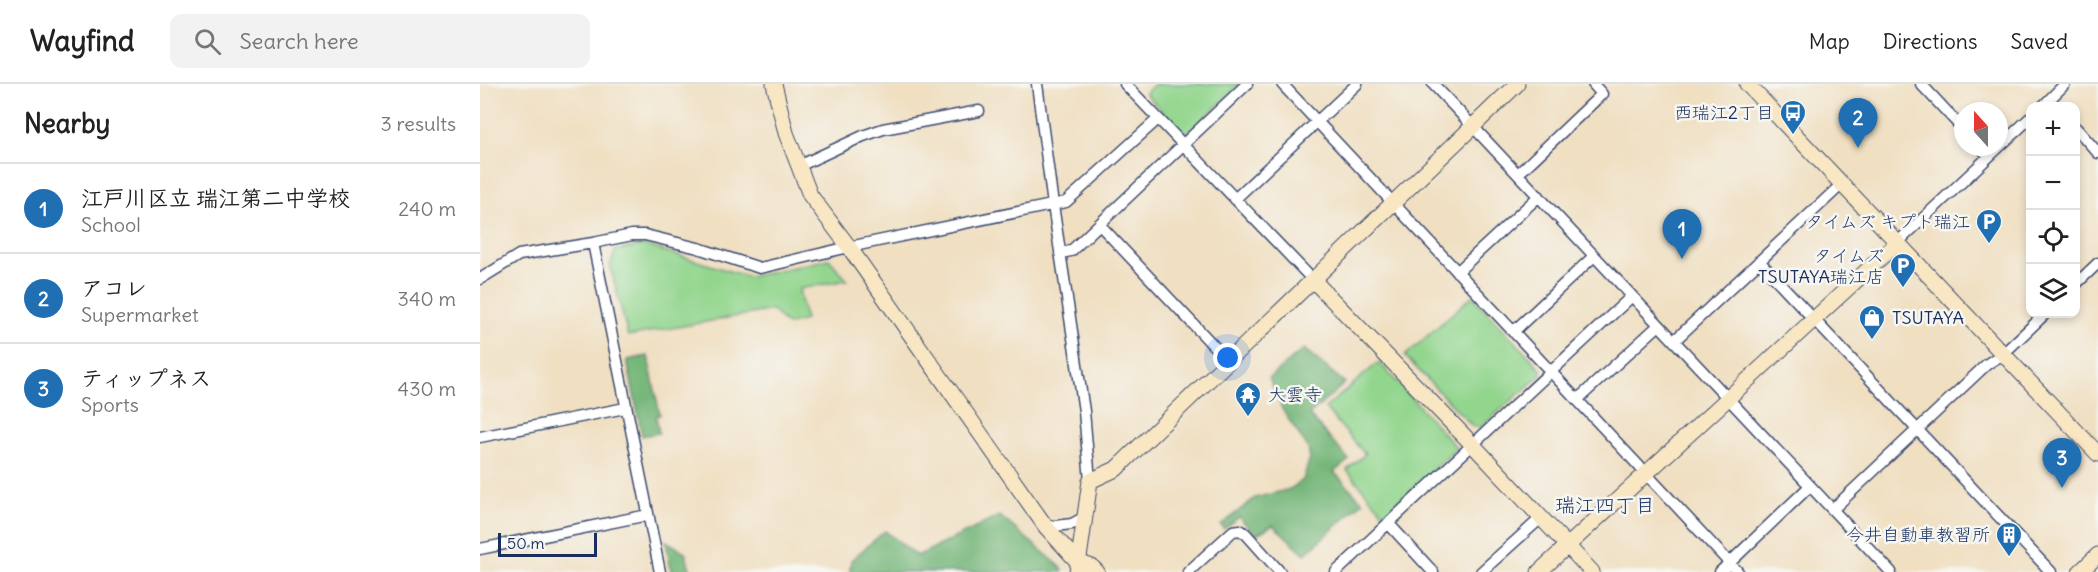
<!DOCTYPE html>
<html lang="en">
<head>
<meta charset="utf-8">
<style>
	:root { --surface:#fff; --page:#f2f2f2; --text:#222; --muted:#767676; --line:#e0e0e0; --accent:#1f6fb2 }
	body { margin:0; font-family:Delius,"Klee One",sans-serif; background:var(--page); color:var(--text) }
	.controls { position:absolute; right:18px; top:18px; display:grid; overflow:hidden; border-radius:12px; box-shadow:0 3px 9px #0003 }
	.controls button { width:54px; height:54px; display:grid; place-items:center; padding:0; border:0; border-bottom:2px solid var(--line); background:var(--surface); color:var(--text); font:30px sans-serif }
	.compass { position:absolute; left:1474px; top:18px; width:54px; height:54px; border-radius:50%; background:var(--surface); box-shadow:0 3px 9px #0003; rotate:339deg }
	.scale { position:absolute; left:18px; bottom:15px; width:99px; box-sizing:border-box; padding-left:6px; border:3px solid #1b2f5e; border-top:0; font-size:16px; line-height:21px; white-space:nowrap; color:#1b2f5e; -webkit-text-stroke:4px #f6f6f2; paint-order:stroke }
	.you { position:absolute; left:748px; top:274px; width:21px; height:21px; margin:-15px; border:4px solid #fff; border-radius:50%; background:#1a73e8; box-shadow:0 0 0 9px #1a73e833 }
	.badge { display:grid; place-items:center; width:39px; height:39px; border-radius:50%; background:var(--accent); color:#fff; font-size:20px; font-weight:700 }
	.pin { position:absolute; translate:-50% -50px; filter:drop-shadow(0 2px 3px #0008) }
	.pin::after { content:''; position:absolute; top:32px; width:21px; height:18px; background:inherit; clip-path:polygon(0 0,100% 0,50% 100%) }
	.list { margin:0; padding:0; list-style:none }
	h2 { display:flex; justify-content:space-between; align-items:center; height:78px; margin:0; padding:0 24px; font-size:26px }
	h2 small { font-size:20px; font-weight:400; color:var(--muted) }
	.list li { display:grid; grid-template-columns:39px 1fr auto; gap:18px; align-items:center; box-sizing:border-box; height:90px; padding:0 24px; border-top:2px solid var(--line) }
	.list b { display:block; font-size:22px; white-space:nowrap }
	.list p { margin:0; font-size:20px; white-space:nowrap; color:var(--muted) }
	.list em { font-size:20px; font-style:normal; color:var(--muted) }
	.icon { flex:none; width:33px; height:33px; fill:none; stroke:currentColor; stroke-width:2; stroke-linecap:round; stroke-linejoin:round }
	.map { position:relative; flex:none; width:1618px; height:488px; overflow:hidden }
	header { display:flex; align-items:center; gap:36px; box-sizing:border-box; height:84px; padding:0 30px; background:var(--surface); border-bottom:2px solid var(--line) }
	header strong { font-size:28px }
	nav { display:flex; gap:33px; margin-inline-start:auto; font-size:21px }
	.search { width:420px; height:54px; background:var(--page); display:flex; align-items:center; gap:15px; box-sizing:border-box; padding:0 21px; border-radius:12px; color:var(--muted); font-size:22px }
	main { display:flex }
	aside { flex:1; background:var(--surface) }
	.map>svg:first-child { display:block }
</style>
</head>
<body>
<header>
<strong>Wayfind</strong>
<div class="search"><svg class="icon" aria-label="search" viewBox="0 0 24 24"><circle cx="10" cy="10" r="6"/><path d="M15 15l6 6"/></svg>Search here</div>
<nav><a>Map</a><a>Directions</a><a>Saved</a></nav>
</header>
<main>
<aside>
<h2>Nearby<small>3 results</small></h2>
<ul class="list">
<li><span class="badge">1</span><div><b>江戸川区立 瑞江第二中学校</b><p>School</p></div><em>240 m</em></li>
<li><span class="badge">2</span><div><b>アコレ</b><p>Supermarket</p></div><em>340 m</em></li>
<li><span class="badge">3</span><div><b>ティップネス</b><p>Sports</p></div><em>430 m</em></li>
</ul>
</aside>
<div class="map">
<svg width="1618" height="488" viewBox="0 0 1618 488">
	<rect width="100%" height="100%" fill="#f6f6f2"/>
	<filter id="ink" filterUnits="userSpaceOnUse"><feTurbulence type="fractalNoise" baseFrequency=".0167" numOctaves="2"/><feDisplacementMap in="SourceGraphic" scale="12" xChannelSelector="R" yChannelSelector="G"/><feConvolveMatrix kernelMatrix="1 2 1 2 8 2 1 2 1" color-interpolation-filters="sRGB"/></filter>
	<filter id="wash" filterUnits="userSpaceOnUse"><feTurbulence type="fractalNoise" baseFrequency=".008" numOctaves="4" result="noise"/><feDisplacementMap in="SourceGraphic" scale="24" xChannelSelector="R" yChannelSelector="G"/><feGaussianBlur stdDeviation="1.35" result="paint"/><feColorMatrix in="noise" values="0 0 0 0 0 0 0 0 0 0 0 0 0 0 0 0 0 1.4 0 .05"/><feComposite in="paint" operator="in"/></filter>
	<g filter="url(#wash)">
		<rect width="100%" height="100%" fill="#f0dfc1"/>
		<path fill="#92d58d" stroke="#568276" stroke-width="1.5" d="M675 0H761L710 47 701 48 665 9Z
			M165 161 269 193 349 175 367 196 319 205 325 236 307 241 292 226 148 252 130 181 136 166Z
			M992 212 1061 285V291L1001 343H993L925 272Z
			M899 278 977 364 905 431 867 386 885 370 845 324Z"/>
		<path fill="#75b678" stroke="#48726b" stroke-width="1.5" d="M824 265 865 299 829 331 869 376 854 388 883 418 825 470 793 441 775 451 759 433 744 445 741 441 775 414 810 405 823 396 830 374 828 364 803 327 789 294Z
			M168 272 180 331 176 332 179 349 162 352 147 276Z
			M520 432 582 484 583 488H370L371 476 405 447 437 472Z
			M186 457 205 468 211 488H191Z"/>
	</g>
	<g filter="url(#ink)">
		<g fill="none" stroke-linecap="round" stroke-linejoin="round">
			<defs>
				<path id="street" d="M557 0 573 121 604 327 610 397
					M645 0 833 196
					M802 0 1258 488
					M953 0 1411 488
					M1441 0 1483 45
					M1563 22 1585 0
					M1596 44 1618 69
					M1500 63 1509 72
					M1519 63 1550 34
					M319 82 383 52 403 45 499 27
					M1038 90 1122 10 1113 0
					M755 115 877 0
					M619 140 748 277
					M1418 158 1519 63
					M113 159 180 488
					M581 169 591 167 767 0
					M1279 177 1571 488
					M977 188 1059 112
					M0 195 39 171 113 159 152 151H165L218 164 280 184 369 163 586 118 678 35
					M1596 200 1618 179
					M1033 248 1114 172
					M1194 257 1362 100
					M1097 316 1179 241
					M0 353 145 324
					M1353 425 1507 280 1523 270 1565 230
					M908 439 953 488
					M566 443 592 440 605 433
					M0 465 168 431
					M708 488 753 447 760 446 766 450 800 488
					M856 488 1152 212
					M1001 488 1061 434
					M1240 488 1330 402"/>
				<path id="secondary" d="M294 0 306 49 330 111 369 163 566 443 598 478 612 483 617 488
					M1267 0 1618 370
					M833 196 993 361 1112 488
					M597 488 610 397 636 385 1037 0
					M1059 488 1418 158
					M1600 488 1618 471"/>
			</defs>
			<use href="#street" stroke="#3b496d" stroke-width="13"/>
			<use href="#secondary" stroke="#3b496d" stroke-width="17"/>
			<use href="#street" stroke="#fff" stroke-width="10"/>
			<use href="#secondary" stroke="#f9e7c3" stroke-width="15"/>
		</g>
	</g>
	<defs>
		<symbol id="bus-pin" viewBox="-11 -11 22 30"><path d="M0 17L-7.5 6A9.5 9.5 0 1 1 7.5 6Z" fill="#1f6fb2" stroke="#f6f6f2"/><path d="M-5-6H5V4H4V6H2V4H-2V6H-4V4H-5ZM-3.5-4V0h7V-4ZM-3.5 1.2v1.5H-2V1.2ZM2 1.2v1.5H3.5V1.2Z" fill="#fff"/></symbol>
		<symbol id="parking-pin" viewBox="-11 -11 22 30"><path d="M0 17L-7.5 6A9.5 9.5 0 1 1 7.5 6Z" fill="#1f6fb2" stroke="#f6f6f2"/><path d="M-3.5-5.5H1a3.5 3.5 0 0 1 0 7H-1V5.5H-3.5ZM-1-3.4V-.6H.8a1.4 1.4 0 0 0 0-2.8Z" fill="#fff"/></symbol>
		<symbol id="shop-pin" viewBox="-11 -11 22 30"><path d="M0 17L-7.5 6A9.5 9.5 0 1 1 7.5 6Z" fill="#1f6fb2" stroke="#f6f6f2"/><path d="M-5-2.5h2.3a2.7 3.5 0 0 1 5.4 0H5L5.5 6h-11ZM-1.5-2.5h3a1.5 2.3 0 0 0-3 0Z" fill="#fff"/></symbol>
		<symbol id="temple-pin" viewBox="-11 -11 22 30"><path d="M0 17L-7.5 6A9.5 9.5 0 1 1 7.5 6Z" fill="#1f6fb2" stroke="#f6f6f2"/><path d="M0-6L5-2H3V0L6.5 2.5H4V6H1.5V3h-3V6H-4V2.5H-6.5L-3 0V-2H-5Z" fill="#fff"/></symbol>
		<symbol id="building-pin" viewBox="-11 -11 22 30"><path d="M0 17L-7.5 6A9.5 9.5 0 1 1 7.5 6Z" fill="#1f6fb2" stroke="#f6f6f2"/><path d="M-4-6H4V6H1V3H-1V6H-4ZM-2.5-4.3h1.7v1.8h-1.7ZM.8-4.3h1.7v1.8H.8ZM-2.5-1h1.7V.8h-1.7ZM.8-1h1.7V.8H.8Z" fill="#fff"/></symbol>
	</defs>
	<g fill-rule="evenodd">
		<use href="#bus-pin" x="1298" y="14" width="30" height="40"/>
		<use href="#parking-pin" x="1494" y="123" width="30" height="40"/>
		<use href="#parking-pin" x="1408" y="167" width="30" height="40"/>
		<use href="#shop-pin" x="1377" y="219" width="30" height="40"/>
		<use href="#temple-pin" x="753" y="296" width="30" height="40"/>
		<use href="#building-pin" x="1514" y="436" width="30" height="40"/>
	</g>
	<g text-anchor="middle" stroke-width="5" stroke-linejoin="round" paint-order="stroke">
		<g font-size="18" fill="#1b2f5e" stroke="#f6f6f2" text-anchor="end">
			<text x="1294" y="35">西瑞江2丁目</text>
			<text x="1490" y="144">タイムズ キプト瑞江</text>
			<text x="1404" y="178">タイムズ<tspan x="1404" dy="21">TSUTAYA瑞江店</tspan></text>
			<text x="1412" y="240" text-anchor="start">TSUTAYA</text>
			<text x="788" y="317" text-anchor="start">大雲寺</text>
			<text x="1510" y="457">今井自動車教習所</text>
		</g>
		<g font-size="20" fill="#1b2f5e" stroke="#f6f6f2">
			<text x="1125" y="428">瑞江四丁目</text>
		</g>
	</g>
</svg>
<div class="controls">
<button>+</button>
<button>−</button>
<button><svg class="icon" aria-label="locate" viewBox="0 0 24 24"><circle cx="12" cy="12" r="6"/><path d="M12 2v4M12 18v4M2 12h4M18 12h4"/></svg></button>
<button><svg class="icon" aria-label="layers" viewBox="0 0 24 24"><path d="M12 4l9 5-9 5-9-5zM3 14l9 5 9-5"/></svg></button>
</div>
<svg class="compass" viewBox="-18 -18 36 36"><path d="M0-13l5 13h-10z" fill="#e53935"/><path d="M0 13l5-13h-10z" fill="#767676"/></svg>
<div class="scale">50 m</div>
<div class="you"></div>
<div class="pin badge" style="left:1202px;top:175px">1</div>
<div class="pin badge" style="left:1378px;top:64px">2</div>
<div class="pin badge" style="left:1582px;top:404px">3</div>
</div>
</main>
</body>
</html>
